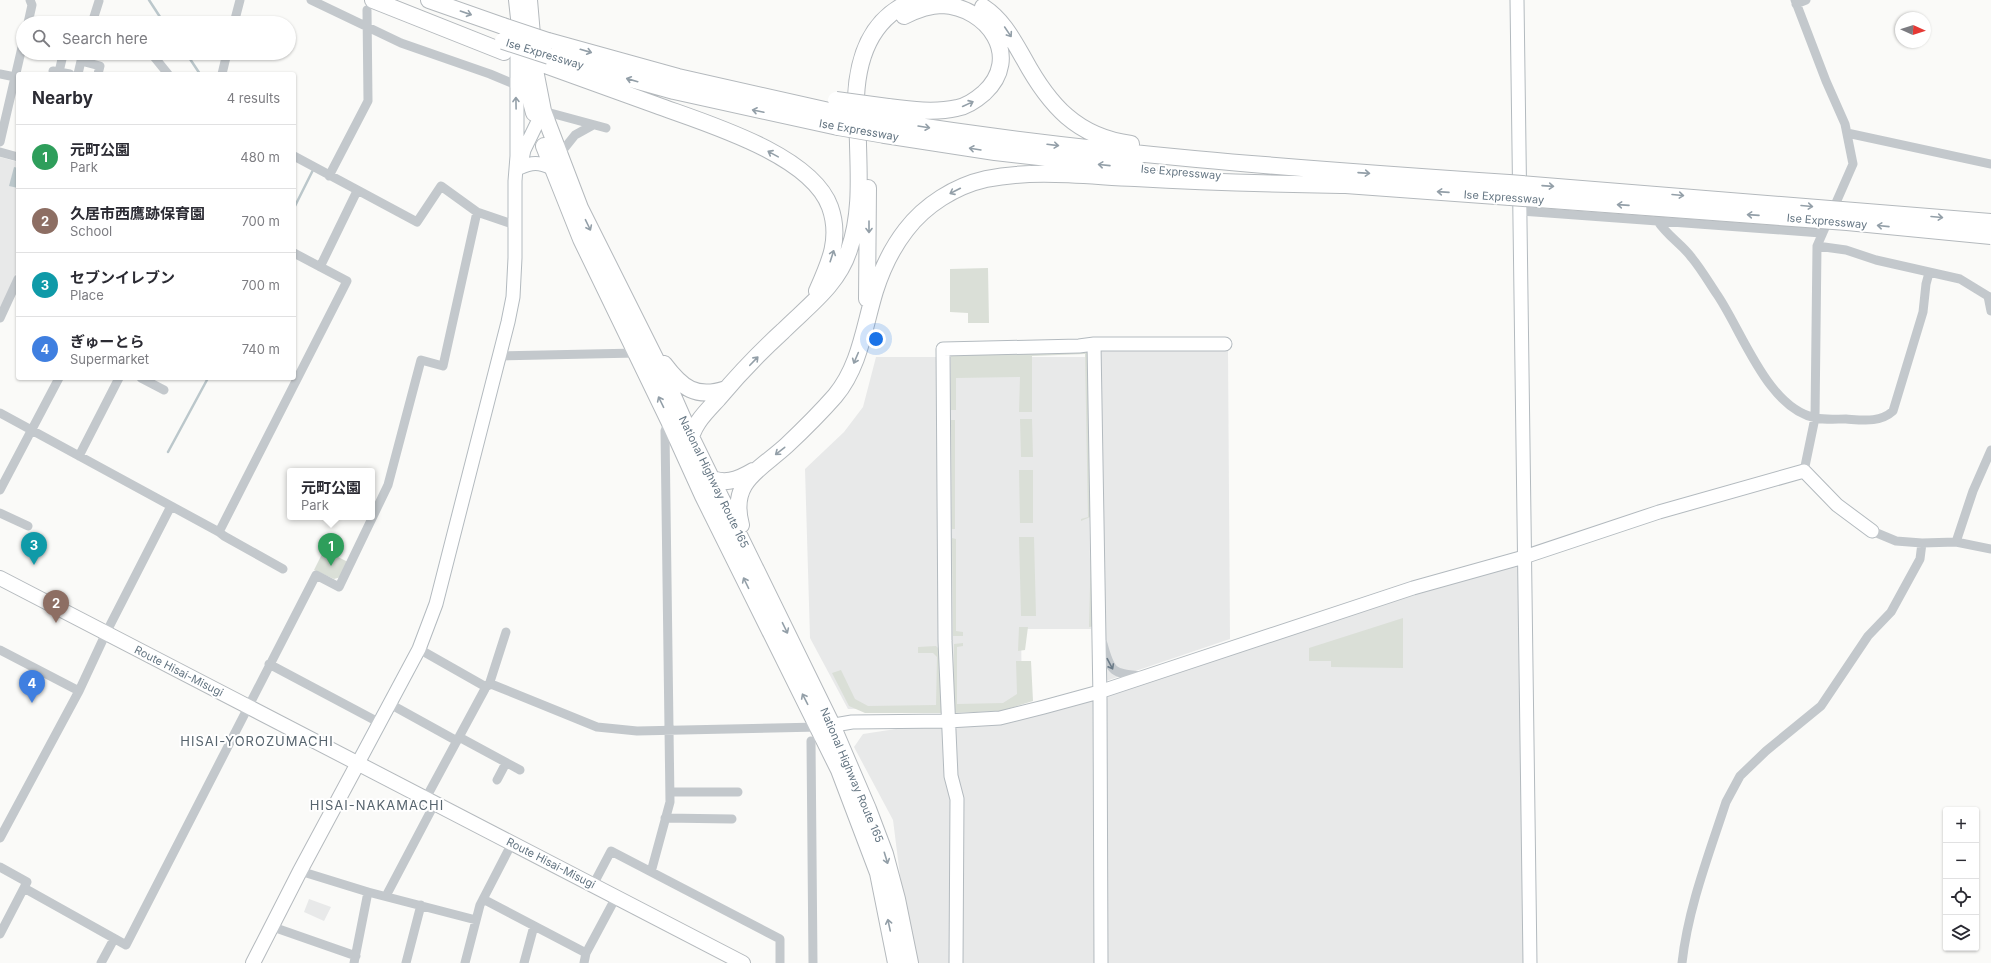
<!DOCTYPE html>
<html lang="en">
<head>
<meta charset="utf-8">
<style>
	:root { --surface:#fff; --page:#f2f2f3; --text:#2b2b33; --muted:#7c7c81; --line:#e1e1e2; --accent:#e4572e }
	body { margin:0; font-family:Inter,"Noto Sans JP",sans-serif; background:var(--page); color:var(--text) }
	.controls { position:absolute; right:12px; bottom:12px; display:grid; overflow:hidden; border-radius:4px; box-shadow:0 1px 3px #0004 }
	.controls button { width:36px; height:36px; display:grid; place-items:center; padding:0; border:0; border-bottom:1px solid var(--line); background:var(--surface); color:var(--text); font:20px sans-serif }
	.compass { position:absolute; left:1895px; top:12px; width:36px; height:36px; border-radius:50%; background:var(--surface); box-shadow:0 1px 3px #0004; rotate:93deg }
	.you { position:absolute; left:876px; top:339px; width:14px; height:14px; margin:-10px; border:3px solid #fff; border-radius:50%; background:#1a73e8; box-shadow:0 0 0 6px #1a73e833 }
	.badge { display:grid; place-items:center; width:26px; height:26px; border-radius:50%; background:var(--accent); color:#fff; font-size:13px; font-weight:700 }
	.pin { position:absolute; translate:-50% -33px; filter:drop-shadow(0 1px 2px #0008) }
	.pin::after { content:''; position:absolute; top:21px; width:14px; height:12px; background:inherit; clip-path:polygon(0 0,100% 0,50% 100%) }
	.popup { position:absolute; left:287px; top:468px; width:88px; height:52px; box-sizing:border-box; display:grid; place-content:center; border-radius:4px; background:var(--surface); filter:drop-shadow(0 1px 3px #0005); font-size:13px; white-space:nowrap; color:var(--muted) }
	.popup b { font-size:15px; color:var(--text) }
	.popup::after { content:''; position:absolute; left:50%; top:100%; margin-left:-8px; border:8px solid transparent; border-top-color:var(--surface) }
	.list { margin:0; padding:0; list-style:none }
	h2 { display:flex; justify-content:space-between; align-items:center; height:52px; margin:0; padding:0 16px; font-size:17px }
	h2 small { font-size:13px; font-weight:400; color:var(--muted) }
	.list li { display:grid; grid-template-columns:26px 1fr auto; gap:12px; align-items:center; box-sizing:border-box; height:64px; padding:0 16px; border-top:1px solid var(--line) }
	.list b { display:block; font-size:15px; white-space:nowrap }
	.list p { margin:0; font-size:13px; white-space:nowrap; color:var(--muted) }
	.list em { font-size:13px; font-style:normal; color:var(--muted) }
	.icon { flex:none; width:22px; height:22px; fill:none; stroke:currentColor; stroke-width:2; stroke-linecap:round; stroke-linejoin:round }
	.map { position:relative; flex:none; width:1991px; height:963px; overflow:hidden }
	.search { position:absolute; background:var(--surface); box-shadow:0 1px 3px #0004; left:16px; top:16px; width:280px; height:44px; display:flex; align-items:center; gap:10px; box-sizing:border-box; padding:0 14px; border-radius:22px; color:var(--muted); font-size:15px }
	.panel { position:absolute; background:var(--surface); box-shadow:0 1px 3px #0004; left:16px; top:72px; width:280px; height:308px; border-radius:4px }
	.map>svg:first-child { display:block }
</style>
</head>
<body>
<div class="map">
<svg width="1991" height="963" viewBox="0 0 1991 963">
	<rect width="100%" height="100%" fill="#fafaf8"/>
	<path fill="#e8e9e9" d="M0 157 18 162V269L0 310Z
		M1158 349 1228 351 1230 639 1106 681 1100 351Z
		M876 357H1087L1091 629H1021L1022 702 1012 705 848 709 810 638 805 469 844 432 863 407Z
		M1524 557 1530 963H911L893 820 854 747 863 734 948 721 1000 718Z
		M309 899 331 907 324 921 304 912Z"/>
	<path fill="#dadfd7" d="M988 268 989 323H968V313L950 312V269Z
		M1092 348 1095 512H1090V517L1081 521V519L1088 517 1085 354 1032 356V412H1019L1020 377 956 378V410H951V351Z
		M1020 419H1032L1033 457H1021Z
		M951 420H955V529H952Z
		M1019 470H1033V523H1020Z
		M1019 537H1034L1036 616H1021Z
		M952 538 956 539V631L963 632V636H953Z
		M1091 544 1096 626 1089 627Z
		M324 550 348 562 341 577 334 579 314 570Z
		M1403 618V668L1331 667V661H1309V648Z
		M1019 627H1028L1025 650 1018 651Z
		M963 643V646L957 647V704L1003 703 1017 694 1016 661H1031L1033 701 1001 711 953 713 954 644Z
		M936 646 941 651V713H865L849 706 832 673 841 670 855 699 868 706 936 705 937 657 933 653H918V647Z"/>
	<path fill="#bbc7cb" d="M14 167 18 168V188L9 186Z"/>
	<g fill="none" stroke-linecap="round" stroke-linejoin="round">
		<path stroke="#bbc7cb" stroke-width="2.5" d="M149 0 164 23
			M186 53 200 74
			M294 208 313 170
			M168 452 208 378"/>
		<defs>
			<path id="secondary" d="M1517 0 1530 963
				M521 164 524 150 543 111
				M519 168C532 162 539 162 552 168
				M1094 344 1100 699 1101 963
				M823 727 852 722 948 721 1000 718 1044 707 1099 692 1413 588 1524 557 1659 512 1804 471 1837 505 1872 531
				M358 763 419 649 436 604 508 322 513 297 515 258V181L517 156V51
				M956 963 957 799 951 776 945 641 943 349 1079 346 1094 344H1225"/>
			<path id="primary" d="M0 578 743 963
				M253 963 300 871 358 763"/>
			<path id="highway" d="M373 0 504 52
				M429 0 503 26
				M517 0 526 83 534 113
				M529 0 535 70 543 111 580 208 665 378 691 437 832 725 868 809 885 854 897 899 910 963
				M983 7C1003 20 1013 40 1024 59 1049 105 1077 137 1131 144
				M548 41 678 77 838 113
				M549 56 674 91 838 127
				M548 66C584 79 620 92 656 105 705 123 811 154 830 207 841 238 830 262 817 291
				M888 107C911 110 935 113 957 108 968 106 976 100 984 93 1023 57 988 7 942 5 928 5 916 10 904 16
				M886 121C1092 154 1301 169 1509 183
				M885 135 995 152 1137 168
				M544 146 581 239 669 421 703 496 839 770 878 873 896 963
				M1332 184 1510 197
				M867 299 868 188
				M664 364C682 388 696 399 726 389
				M690 444C691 426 706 412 718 399 738 375 760 352 783 331 808 306 838 285 849 250 861 216 859 180 858 145 858 129 855 113 856 97 858 54 873 16 915 0
				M706 476C723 486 738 480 753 471
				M741 525C729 481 760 470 787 445 804 429 820 413 835 396 860 366 864 327 875 291 882 269 892 248 906 230 925 205 955 186 986 179 1035 169 1086 176 1135 178 1204 182 1273 184 1341 185"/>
		</defs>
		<use href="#secondary" stroke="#b3babf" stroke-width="15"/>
		<use href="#primary" stroke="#b5babe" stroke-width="16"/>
		<use href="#highway" stroke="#b4b9bd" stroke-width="18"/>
		<path stroke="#c3c8cc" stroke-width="9" d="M311 0 401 43 490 74 516 85
			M1795 0 1826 81 1845 124 1853 164 1817 246 1815 418 1804 471
			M1796 4 1806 0
			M28 23 32 5 30 0
			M92 23 99 1
			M234 23 240 0
			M151 53 168 74
			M53 71 70 74
			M59 72 62 59
			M0 74 15 77
			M78 74 81 61 100 66 98 74
			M222 74 227 53
			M543 111 606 128
			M1847 133 1991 164
			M0 142 23 43
			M0 152 18 157
			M559 155 575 135 593 125
			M294 156 417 222 441 186 477 212 515 225
			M329 176 368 101 367 10
			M1520 211 1821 233
			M1657 220C1668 237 1681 243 1692 258 1701 269 1708 281 1716 293 1741 328 1767 409 1816 418 1825 420 1836 419 1846 419 1862 420 1880 423 1893 411L1923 312 1926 284 1929 273
			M1817 246 1846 250 1876 260 1960 279 1991 298
			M320 267 357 191
			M1988 296 1991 311
			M0 318 18 279
			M499 356 637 353
			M141 378 164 390
			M0 413 219 532 224 536 283 569
			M79 456 119 378
			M0 490 59 378
			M0 513 28 526
			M1872 531 1896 541 1922 543 1956 542 1991 549
			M219 532 347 281 294 253
			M1956 542 1973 491 1991 450
			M1103 644C1111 674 1113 673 1143 676
			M419 649 486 687
			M0 650 79 691
			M269 664 380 723
			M489 685 506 632
			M390 704 457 741
			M459 737 520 770
			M811 741 813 963
			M497 780 506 763
			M670 792H738
			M426 798 486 687 491 684 597 727 637 731 819 727
			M665 818 732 819
			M0 838 79 691 106 633 171 506
			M0 867 27 882 0 934
			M300 871 368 892 476 920
			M651 872 670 802 665 431 669 421
			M593 885 611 851 780 939V963
			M24 888 126 945 316 575 339 587 388 485 421 360 443 366 477 212
			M386 896 435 803
			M483 899 586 953
			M273 927 356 956
			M101 963 114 939
			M354 963 368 892
			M406 963 421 905
			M465 963 480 905 512 843
			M524 963 534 926
			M584 963 586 953 616 897
			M1682 963C1688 908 1709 854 1726 802L1740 776 1766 751 1821 706 1868 636 1891 612 1920 559 1922 543"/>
		<use href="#secondary" stroke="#fff" stroke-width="13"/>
		<use href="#primary" stroke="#fff" stroke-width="14"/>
		<use href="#highway" stroke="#fff" stroke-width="16"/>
		<defs>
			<path id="highway-bridge" d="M503 26 548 41
				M503 41 549 56
				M836 100 888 107
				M838 113 886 121
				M838 127 885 135
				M1509 183 1991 222
				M1510 197 1847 222 1991 236"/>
		</defs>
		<use href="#highway-bridge" stroke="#b4b9bd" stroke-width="18" stroke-linecap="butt"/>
		<use href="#highway-bridge" stroke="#fff" stroke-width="16"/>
	</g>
	<defs><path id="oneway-shaft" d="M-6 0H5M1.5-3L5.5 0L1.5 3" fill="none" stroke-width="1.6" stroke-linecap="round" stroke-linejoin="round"/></defs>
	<g stroke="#939fa8">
		<use href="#oneway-shaft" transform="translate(466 13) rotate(19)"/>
		<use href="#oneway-shaft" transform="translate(1008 32) rotate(56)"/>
		<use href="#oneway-shaft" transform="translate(586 51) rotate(16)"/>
		<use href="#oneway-shaft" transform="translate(632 80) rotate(-164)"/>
		<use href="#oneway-shaft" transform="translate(516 103) rotate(-91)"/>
		<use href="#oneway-shaft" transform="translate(968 104) rotate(-25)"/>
		<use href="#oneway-shaft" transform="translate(758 111) rotate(-168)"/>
		<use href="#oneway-shaft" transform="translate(924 127) rotate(9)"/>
		<use href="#oneway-shaft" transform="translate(1053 145) rotate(7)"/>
		<use href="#oneway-shaft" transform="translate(975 149) rotate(-171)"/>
		<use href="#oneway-shaft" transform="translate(773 154) rotate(-151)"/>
		<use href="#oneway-shaft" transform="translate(1104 165) rotate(-174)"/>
		<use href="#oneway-shaft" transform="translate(1364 173) rotate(4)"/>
		<use href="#oneway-shaft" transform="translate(1548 186) rotate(4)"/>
		<use href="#oneway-shaft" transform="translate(955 191) rotate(153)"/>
		<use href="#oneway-shaft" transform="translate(1443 192) rotate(-176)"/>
		<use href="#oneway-shaft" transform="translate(1678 195) rotate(5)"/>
		<use href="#oneway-shaft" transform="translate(1623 205) rotate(-176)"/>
		<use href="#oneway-shaft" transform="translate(1807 206) rotate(5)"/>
		<use href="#oneway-shaft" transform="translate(1753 215) rotate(-176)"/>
		<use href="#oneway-shaft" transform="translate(1937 217) rotate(5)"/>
		<use href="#oneway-shaft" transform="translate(588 225) rotate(64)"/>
		<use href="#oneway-shaft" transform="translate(1883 226) rotate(-174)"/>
		<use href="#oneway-shaft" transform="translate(869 227) rotate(90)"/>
		<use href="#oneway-shaft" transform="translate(832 256) rotate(-72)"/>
		<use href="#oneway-shaft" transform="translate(856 358) rotate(113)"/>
		<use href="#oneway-shaft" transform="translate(754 361) rotate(-46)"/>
		<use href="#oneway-shaft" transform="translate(661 402) rotate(-116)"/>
		<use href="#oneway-shaft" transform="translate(780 451) rotate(142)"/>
		<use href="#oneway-shaft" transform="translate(746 583) rotate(-116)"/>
		<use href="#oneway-shaft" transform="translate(785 628) rotate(64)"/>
		<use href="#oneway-shaft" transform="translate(805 699) rotate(-117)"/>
		<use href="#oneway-shaft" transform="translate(886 858) rotate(73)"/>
		<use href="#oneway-shaft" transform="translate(889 925) rotate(-102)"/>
	</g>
	<use stroke="#6a7a87" href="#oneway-shaft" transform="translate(1110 664) rotate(62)"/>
	<g text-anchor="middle" stroke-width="4" stroke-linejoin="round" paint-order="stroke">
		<g font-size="11" fill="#657683" stroke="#fff">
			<text transform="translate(545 54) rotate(17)" y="4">Ise Expressway</text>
			<text transform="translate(859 130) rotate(10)" y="4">Ise Expressway</text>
			<text transform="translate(1181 172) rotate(5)" y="4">Ise Expressway</text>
			<text transform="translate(1504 197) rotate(4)" y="4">Ise Expressway</text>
			<text transform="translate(1827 221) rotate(5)" y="4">Ise Expressway</text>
			<text transform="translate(714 482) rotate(64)" y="4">National Highway Route 165</text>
			<text transform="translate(179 671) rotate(27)" y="4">Route Hisai-Misugi</text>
			<text transform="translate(852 775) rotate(67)" y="4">National Highway Route 165</text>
			<text transform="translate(551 863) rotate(27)" y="4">Route Hisai-Misugi</text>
		</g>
		<g font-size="13" letter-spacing="1" fill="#57646e" stroke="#fff">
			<text x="257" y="746">HISAI-YOROZUMACHI</text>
			<text x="377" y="810">HISAI-NAKAMACHI</text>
		</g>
	</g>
</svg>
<div class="controls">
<button>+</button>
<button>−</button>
<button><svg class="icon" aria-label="locate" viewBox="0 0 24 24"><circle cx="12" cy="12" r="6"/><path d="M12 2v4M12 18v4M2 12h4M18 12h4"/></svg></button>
<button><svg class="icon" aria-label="layers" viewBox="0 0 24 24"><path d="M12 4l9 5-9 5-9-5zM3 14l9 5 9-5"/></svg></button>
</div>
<svg class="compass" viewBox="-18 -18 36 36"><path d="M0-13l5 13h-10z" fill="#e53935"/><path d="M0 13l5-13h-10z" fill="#7c7c81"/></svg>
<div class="you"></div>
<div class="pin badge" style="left:331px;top:566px;background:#2e9e5b">1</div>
<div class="popup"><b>元町公園</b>Park</div>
<div class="pin badge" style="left:56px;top:623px;background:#8d6e63">2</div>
<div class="pin badge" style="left:34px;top:565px;background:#0f9aa8">3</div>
<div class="pin badge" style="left:32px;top:703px;background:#3f7fe0">4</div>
<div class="search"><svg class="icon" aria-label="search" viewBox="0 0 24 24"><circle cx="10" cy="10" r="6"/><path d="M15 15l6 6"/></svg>Search here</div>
<section class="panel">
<h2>Nearby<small>4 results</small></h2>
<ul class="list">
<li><span class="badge" style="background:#2e9e5b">1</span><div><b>元町公園</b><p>Park</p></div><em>480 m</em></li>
<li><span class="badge" style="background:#8d6e63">2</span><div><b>久居市西鷹跡保育園</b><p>School</p></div><em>700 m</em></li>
<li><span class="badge" style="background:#0f9aa8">3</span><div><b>セブンイレブン</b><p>Place</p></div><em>700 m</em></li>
<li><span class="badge" style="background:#3f7fe0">4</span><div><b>ぎゅーとら</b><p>Supermarket</p></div><em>740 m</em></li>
</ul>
</section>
</div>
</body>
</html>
